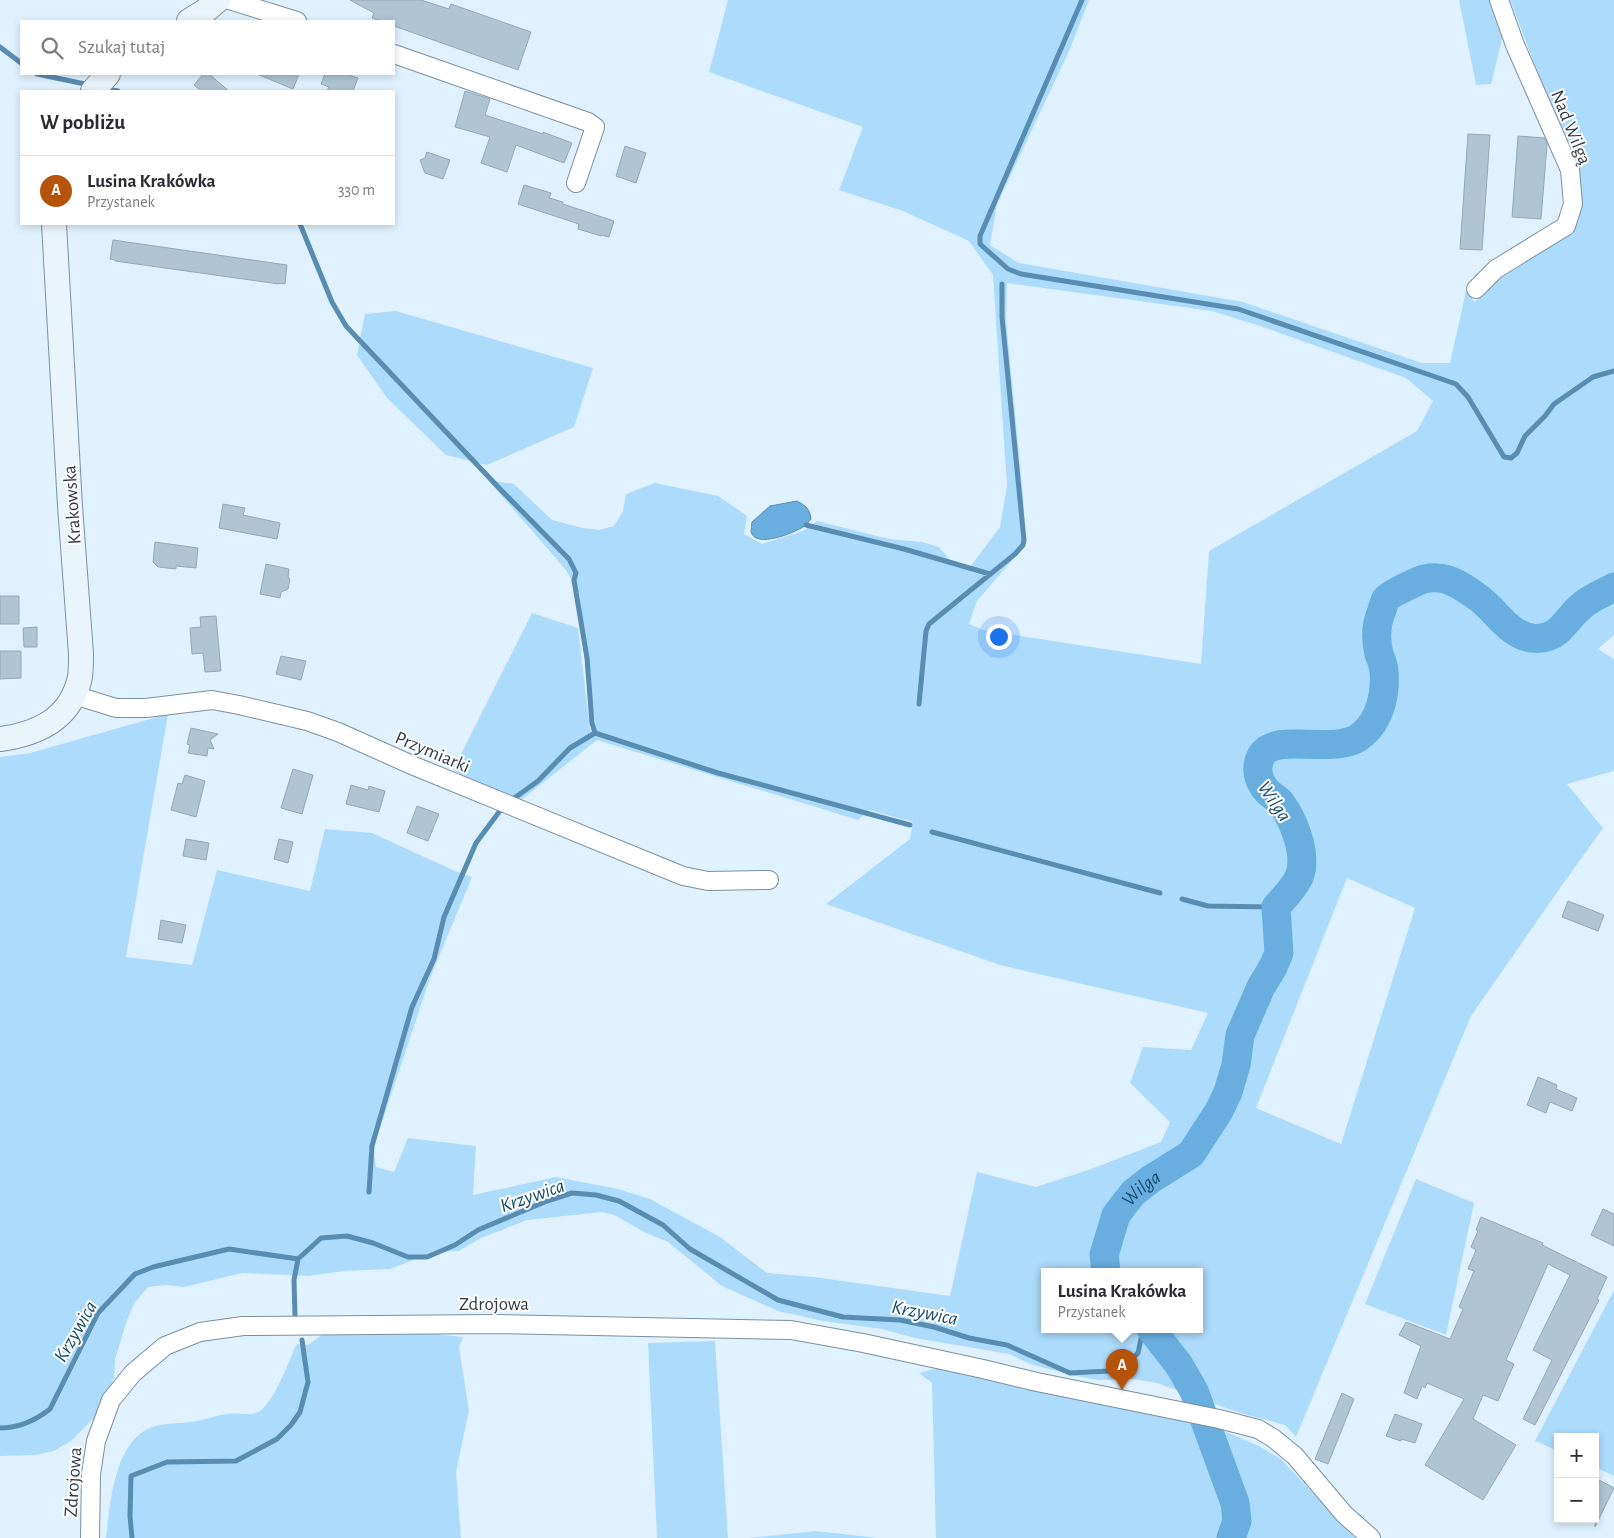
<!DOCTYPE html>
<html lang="pl">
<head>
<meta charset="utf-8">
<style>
	:root { --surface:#fff; --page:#f2f2f3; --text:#2b2b33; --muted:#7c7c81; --line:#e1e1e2; --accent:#b45309 }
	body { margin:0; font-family:"Alegreya Sans",sans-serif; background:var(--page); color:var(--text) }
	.controls { position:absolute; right:15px; bottom:15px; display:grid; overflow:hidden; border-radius:0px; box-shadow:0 2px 8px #0003 }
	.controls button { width:45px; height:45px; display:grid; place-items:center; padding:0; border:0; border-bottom:1px solid var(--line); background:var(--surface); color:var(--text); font:25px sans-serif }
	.you { position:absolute; left:998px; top:636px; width:18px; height:18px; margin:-12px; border:4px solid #fff; border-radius:50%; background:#1a73e8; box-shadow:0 0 0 8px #1a73e833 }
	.badge { display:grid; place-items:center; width:32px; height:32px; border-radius:50%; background:var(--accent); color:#fff; font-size:16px; font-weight:700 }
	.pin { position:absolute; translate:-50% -41px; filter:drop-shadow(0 1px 2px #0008) }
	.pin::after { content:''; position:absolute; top:26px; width:18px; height:15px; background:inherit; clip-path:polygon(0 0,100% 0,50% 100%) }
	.popup { position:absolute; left:1041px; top:1268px; width:162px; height:65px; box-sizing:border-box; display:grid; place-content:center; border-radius:0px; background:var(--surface); filter:drop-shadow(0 1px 4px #0005); font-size:16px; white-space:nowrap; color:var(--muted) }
	.popup b { font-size:19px; color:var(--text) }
	.popup::after { content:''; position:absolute; left:50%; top:100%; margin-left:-10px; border:10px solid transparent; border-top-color:var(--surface) }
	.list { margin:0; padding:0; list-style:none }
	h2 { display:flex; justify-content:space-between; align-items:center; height:65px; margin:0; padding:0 20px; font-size:21px }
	h2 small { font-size:16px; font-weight:400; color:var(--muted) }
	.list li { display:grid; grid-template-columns:32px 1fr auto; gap:15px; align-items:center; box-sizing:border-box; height:70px; padding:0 20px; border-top:1px solid var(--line) }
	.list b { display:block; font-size:19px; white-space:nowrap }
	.list p { margin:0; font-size:16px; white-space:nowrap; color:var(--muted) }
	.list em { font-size:16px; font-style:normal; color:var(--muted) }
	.icon { flex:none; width:28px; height:28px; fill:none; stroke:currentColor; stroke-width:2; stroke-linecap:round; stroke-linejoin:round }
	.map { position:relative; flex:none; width:1614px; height:1538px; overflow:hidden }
	.search { position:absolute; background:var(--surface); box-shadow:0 2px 8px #0003; left:20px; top:20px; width:375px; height:55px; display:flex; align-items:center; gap:12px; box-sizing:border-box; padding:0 18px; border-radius:0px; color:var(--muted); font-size:19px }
	.panel { position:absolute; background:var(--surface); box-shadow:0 2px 8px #0003; left:20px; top:90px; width:375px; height:135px; border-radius:0px }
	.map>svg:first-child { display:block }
</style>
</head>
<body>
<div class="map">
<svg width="1614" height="1538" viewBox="0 0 1614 1538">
	<rect width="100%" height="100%" fill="#e0f2ff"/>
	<path fill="#addbfc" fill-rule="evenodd" d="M728 0H1089L1070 49 997 204 990 245 1019 263 1243 302 1422 363H1450L1466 291 1475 302 1493 283 1568 235 1578 213 1580 184 1510 0H1614V635L1598 649 1614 659V771L1567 784 1603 828 1558 891 1471 1016 1296 1437 1285 1425 1240 1413 1157 1383 1133 1379 1098 1380 1075 1376 1030 1364 1009 1354 915 1338 882 1329 823 1321 778 1311 722 1286 668 1242 646 1233 614 1215 602 1212 527 1220 481 1238 459 1251 435 1252 390 1269 343 1271 309 1276 242 1273 184 1287 166 1285 148 1287 135 1302 127 1320 115 1359 114 1378 99 1413 71 1441 54 1451 36 1455 0 1456V757L30 753 168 714 126 957 192 965 217 870 310 891 325 829 372 833 455 871 472 877 430 978 373 1149 376 1167 394 1172 408 1138 476 1146 473 1195 556 1177 618 1189 650 1199 720 1237 767 1273 814 1277 950 1296 977 1172 1036 1187 1091 1169 1161 1142 1170 1122 1130 1083 1143 1047 1191 1050 1208 1013 1000 965 826 904 910 839 913 822 869 810 858 820 597 740 517 803 453 770 532 613 578 628 590 730 597 738 579 593 566 570 488 480 514 484 552 520 583 528 599 530 614 526 623 511 626 494 655 483 718 496 747 516 744 534 762 544 803 531 817 521 889 539 922 542 939 547 949 559 970 567 1000 527 1007 486 993 275 969 241 903 211 839 190 863 127 709 72ZM1007 283 1212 311 1260 326 1406 378 1433 401 1417 431 1209 551 1201 664 983 630 969 624 977 601 1026 544 1023 496 1006 321ZM1347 878 1415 908 1341 1144 1256 1108ZM1044 1271H1200V1329H1044Z
		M1459 0H1493L1504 31 1491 84 1476 85Z
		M396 311 593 368 574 427 487 465 446 455 387 398 357 355 365 314Z
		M1416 1179 1474 1203 1446 1335 1365 1304Z
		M1614 1290V1476L1595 1467V1437H1558V1451L1535 1441Z
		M435 1334 463 1337 459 1348 469 1410 456 1472 461 1538H106C110 1504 114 1441 152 1427 167 1422 182 1424 197 1421 207 1419 217 1415 227 1414 237 1412 252 1417 260 1411 275 1400 288 1362 297 1344L308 1345 322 1335Z
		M715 1341 728 1538H657L648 1343Z
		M938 1368 1053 1394 1205 1423 1259 1446 1281 1459 1355 1538H936L932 1383 919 1373Z
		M816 1531 878 1538H749Z"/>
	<path fill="#68afdf" stroke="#588cb0" d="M797 501C806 506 810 509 811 519 809 521 808 523 806 525 797 532 754 550 751 531 751 528 752 525 752 522L770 506Z"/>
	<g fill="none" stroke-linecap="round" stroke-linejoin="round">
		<path stroke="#588cb0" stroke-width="5" d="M1082 0 980 236V244L1008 269 1021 274 1238 309 1456 384 1468 397 1504 457 1511 458 1517 453 1525 436 1545 416 1554 404 1593 377 1614 371
			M0 47 21 63
			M37 74 85 84
			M112 90 118 91
			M300 224 332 302 346 326 500 489 569 559 576 573 574 580 587 658 592 723 595 733
			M806 525 904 549 990 574
			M919 704 926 631 929 624 1015 554 1023 545 1024 540 1002 317V284
			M513 799 538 781 570 748 595 733 718 773 910 825
			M932 832 1160 893
			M1182 899 1208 906 1276 907
			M369 1192 372 1146 412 1007 434 959 444 917 476 843 502 808
			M298 1259 321 1238 347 1236 373 1243 408 1257H427L455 1245 478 1230 547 1201 572 1193 596 1195 619 1201 663 1225 690 1249 778 1300 843 1317 900 1320 934 1327 969 1338 1007 1345 1070 1373 1109 1371 1119 1368 1127 1364 1138 1353 1143 1329
			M295 1316 294 1280 298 1259
			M0 1428C18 1428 36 1420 50 1409L98 1313 135 1274 153 1267 229 1249 298 1259
			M132 1538 130 1516 131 1476 167 1462 236 1461 277 1439 291 1425 300 1412 308 1382 302 1340"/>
		<g stroke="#68afdf" stroke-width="29">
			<path id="s1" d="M1106 1271 1104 1255 1116 1215 1133 1193 1151 1179 1191 1154 1219 1111 1228 1092 1236 1065 1240 1035 1261 987 1273 967 1279 953 1276 907C1284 898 1294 888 1299 877 1308 855 1294 821 1281 803 1277 798 1270 795 1266 790 1258 780 1255 768 1261 756 1275 730 1338 758 1363 734 1380 719 1386 694 1384 672 1384 666 1381 659 1379 654 1375 638 1376 624 1382 610 1383 607 1384 602 1386 599 1390 594 1406 587 1412 584 1439 569 1458 583 1480 599 1492 608 1501 622 1513 630 1526 640 1544 642 1558 631 1567 623 1574 611 1584 604 1593 597 1604 593 1614 587"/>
			<path d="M1151 1329 1179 1365 1194 1391 1235 1503 1237 1521 1231 1538"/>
		</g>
	</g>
	<path fill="#afc5d4" stroke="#93a8b7" d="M350 0H421L449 9 451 4 531 32 518 70 394 26V21H381L372 18 374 13Z
		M203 74H209L229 91H201L194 85Z
		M257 74H299L293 89Z
		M325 74H345L358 78 353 91H327L329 87 321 84Z
		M465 91 490 99 485 115 543 134V132L572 143 564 163 516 145 507 172 481 163 490 137 455 127Z
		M1468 134 1490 135 1482 250 1460 249Z
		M1518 136 1545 138 1547 145 1541 219 1512 217Z
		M625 146 646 153 636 183 616 176Z
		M427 152 450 160 443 179 425 173 420 160 425 158Z
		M524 185 551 193 549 198 563 202V204L614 221 609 237 601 235V236L578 229 579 224 518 204Z
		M113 240 287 265 285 284 279 283V284L115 261V260L110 259Z
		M223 504 245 508 243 515 280 523 277 539 219 528Z
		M155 542 198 548 196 568 176 566V569L158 567 153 562Z
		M266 564 289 569 288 577 290 579 288 589 281 592 280 598 260 594Z
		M0 596H19V624H0Z
		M216 616 221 671 205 672 203 653 192 654 190 628 201 627 200 617Z
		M37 627V647H24L23 628Z
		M0 651H21V678L0 679Z
		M281 656 306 661 301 680 276 674Z
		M191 728 218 734 210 740 214 749 208 748 207 756 188 753 190 745 187 744Z
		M293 769 313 775 302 814 281 808Z
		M185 775 205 781 196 817 171 810 178 783 182 784Z
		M351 785 368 790 369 786 385 791 379 812 346 804Z
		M417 806 439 814 428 841 407 833Z
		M186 839 209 843 206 860 183 856Z
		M279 839 293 842 288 863 274 859Z
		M1568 901 1604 915 1598 931 1562 917Z
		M161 920 186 925 182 943 158 939Z
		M1538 1077 1557 1085 1556 1089 1577 1098 1572 1111 1550 1102 1546 1113 1527 1105Z
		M1603 1209 1614 1214V1246L1591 1235Z
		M1481 1217 1543 1243 1542 1245 1607 1277 1597 1299 1599 1300 1535 1425 1523 1419 1552 1360 1533 1350 1570 1275 1548 1264 1506 1360 1514 1364 1498 1401 1483 1395 1473 1419 1516 1445 1483 1500 1425 1465 1464 1399 1427 1383 1425 1388 1422 1386 1417 1399 1404 1393 1421 1346 1399 1335 1406 1322 1450 1339 1463 1309 1459 1307 1474 1271 1468 1269 1476 1250 1471 1247 1478 1231 1476 1230Z
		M1342 1393 1354 1399 1328 1464 1315 1459Z
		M1395 1414 1422 1424 1415 1443 1401 1439V1441L1386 1436Z
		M1595 1478 1614 1488 1595 1527Z"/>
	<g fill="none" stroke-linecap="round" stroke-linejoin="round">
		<defs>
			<path id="street" d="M229 0 297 21
				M394 54 588 122 595 127 576 183
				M1476 289 1496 269 1566 226 1573 204 1570 170 1515 45 1499 0
				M74 695 116 708H146L212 700 239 705 307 721 338 732 414 766 683 876 708 881 769 880
				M90 1538 91 1474 96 1441 111 1400 133 1373 165 1346 200 1332 243 1326 495 1324 791 1330 863 1343 983 1369 1037 1382 1219 1419 1258 1429 1273 1438 1295 1456 1344 1514 1371 1538"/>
			<path id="secondary" d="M189 21 205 11 218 0
				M93 91 108 74
				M0 739C38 734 71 719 80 677 81 670 81 661 81 654L70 506 54 224"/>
		</defs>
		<use href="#street" stroke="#7c909f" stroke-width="20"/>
		<use href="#secondary" stroke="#7c909f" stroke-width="26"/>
		<use href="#street" stroke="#fff" stroke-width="18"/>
		<use href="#secondary" stroke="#eaf4fb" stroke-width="24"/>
	</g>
	<g text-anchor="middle" stroke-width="4" stroke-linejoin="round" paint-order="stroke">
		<g font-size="19" fill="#333c42" stroke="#fff">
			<text transform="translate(1572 127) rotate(68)" y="7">Nad Wilgą</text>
			<text transform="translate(71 505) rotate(-94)" y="7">Krakowska</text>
			<text transform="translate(433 751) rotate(23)" y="7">Przymiarki</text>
			<text x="494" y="1310">Zdrojowa</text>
			<text transform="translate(72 1482) rotate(-86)" y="7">Zdrojowa</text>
		</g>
		<g font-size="20" font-style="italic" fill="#124a6a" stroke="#fff">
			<text transform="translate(1275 801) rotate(56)" y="7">Wilga</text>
			<text dy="7" stroke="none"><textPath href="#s1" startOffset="95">Wilga</textPath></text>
			<text transform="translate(532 1195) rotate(-19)" y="7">Krzywica</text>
			<text transform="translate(925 1312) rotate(11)" y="7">Krzywica</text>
			<text transform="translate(75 1331) rotate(-60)" y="7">Krzywica</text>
		</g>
	</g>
</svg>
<div class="controls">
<button>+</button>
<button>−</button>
</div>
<div class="you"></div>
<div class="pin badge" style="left:1122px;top:1390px">A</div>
<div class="popup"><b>Lusina Krakówka</b>Przystanek</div>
<div class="search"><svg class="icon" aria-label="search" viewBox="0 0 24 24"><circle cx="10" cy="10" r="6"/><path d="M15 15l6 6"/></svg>Szukaj tutaj</div>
<section class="panel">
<h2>W pobliżu<small></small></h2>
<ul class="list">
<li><span class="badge">A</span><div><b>Lusina Krakówka</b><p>Przystanek</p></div><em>330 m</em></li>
</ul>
</section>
</div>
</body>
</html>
